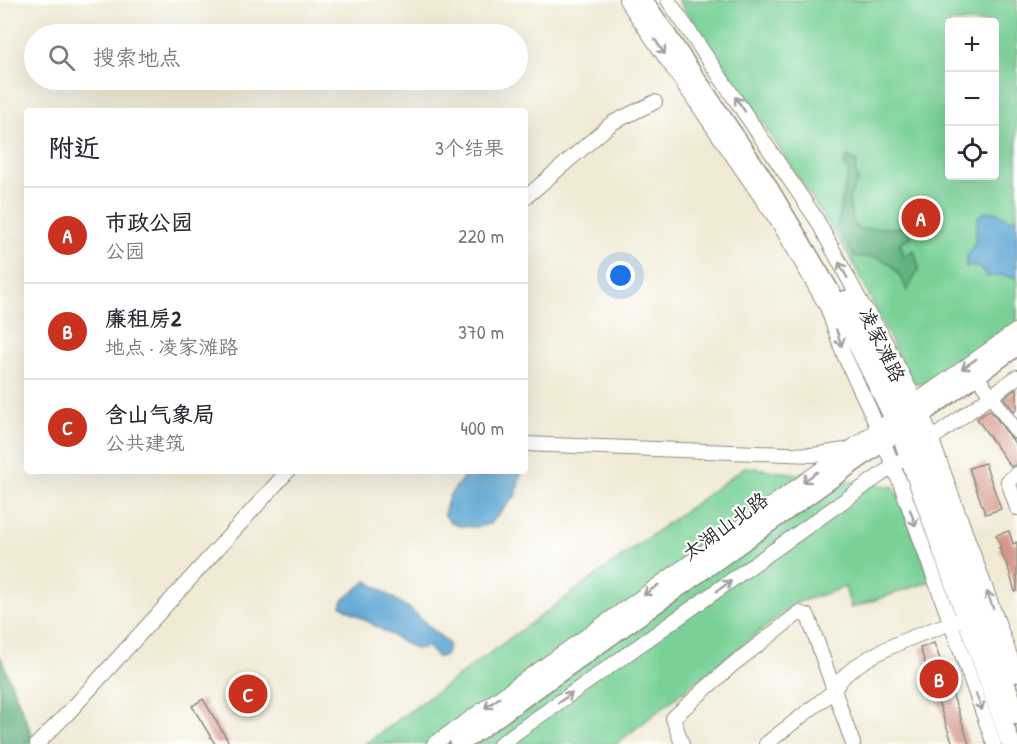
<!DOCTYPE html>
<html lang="zh">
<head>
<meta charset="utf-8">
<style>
	:root { --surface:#fff; --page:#f2f2f3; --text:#2b2b33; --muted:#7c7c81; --line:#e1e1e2; --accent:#c8321e }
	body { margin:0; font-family:"Patrick Hand","LXGW WenKai TC",sans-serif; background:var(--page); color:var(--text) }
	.controls { position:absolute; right:18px; top:18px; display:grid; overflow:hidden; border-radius:6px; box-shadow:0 6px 24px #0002 }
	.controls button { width:54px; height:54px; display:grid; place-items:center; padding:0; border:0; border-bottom:2px solid var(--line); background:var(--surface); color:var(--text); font:30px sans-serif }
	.you { position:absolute; left:621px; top:276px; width:21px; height:21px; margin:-15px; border:4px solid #fff; border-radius:50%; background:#1a73e8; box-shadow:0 0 0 9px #1a73e833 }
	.badge { display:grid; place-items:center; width:39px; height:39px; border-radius:50%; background:var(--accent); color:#fff; font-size:20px; font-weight:700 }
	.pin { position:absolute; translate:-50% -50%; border:3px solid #fff; box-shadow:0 2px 6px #0006 }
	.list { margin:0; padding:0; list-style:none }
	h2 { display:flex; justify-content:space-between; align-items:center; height:78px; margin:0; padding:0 24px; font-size:26px }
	h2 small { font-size:20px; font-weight:400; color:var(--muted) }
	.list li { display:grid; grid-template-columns:39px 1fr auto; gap:18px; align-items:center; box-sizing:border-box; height:96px; padding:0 24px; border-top:2px solid var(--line) }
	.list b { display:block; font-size:22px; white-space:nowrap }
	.list p { margin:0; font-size:20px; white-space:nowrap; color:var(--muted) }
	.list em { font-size:20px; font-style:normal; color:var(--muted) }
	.icon { flex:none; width:33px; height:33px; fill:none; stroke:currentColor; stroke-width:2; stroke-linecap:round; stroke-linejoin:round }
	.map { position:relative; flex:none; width:1017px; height:744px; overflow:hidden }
	.search { position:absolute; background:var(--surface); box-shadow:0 6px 24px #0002; left:24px; top:24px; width:504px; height:66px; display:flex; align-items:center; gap:15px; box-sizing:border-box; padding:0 21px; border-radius:33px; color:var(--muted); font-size:22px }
	.panel { position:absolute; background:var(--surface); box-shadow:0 6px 24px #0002; left:24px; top:108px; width:504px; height:366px; border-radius:6px }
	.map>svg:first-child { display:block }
</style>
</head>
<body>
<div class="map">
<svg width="1017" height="744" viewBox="0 0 1017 744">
	<rect width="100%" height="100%" fill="#fff"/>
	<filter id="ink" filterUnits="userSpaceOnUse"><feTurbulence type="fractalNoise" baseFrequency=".0167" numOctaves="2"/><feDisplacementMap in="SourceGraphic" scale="12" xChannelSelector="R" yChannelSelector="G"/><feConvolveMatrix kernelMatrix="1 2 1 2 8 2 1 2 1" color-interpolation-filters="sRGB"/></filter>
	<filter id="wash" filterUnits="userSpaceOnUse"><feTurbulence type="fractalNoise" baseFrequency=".008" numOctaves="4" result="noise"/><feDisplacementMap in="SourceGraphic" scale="24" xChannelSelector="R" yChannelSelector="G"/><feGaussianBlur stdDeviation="1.35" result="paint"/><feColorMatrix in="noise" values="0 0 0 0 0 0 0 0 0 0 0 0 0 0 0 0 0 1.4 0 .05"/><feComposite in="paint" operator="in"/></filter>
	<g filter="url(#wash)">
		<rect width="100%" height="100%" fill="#f1ebd5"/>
		<path fill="#79d197" stroke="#527e61" stroke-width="1.5" fill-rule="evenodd" d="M678 0H1017V324L933 382 923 385 915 383 907 374 852 260 755 111ZM950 22H994V176H950Z
			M745 467 894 487 931 581 851 608 845 587 796 603 616 744H365Z"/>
		<path fill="#62b380" stroke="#466f56" stroke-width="1.5" d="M847 157 857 162 855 170 858 181 849 199 853 223 858 229 909 227 912 237 900 242 904 256 914 250 919 268 907 291C895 263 886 255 855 257L837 229 841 203 849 172 844 165Z
			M0 656 32 735 37 744H0Z"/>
		<path fill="#5ca5d3" stroke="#44687f" stroke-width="1.5" d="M987 211 998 213 1010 220 1017 218V279L1002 275 987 277C983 267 976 264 966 267 965 254 971 253 975 243 977 235 976 225 978 217Z
			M468 471H520L521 474 516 495 490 524 477 527 460 526 450 522 444 514 449 496Z
			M367 581 410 609 449 644 445 656 437 657 428 647 415 649 341 606 343 600Z"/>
		<g id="blocks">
			<path fill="#d59788" d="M1017 388V409L1014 412 1004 398Z
				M990 410 1017 446V464L1011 467 977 419Z
				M985 463 1001 509 985 514 969 468Z
				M1009 531 1013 544 1017 542V591L1015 592 1008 567 999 548H1001L996 535Z
				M934 643 958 710 969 744H953L946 725 920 648Z
				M203 699 230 744H215L192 706Z"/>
		</g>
	</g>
	<g filter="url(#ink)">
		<use href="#blocks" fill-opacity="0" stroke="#8e8b80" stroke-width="1.5"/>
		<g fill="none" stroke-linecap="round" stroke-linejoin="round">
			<defs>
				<path id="minor" d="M626 0 780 225 827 307 844 355 870 410 901 485 994 744
					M668 0 817 220 863 306 879 330 922 413 1017 675
					M525 198 612 123 655 102
					M982 383 1017 432
					M911 405 1017 330
					M926 443 1017 377
					M525 444 813 455 845 450
					M1017 474 1008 481 1017 508
					M37 744 69 712 288 471
					M434 744 886 423
					M500 744 900 461
					M682 744 673 718 731 666 799 613 808 616 853 744
					M766 744 835 690C846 659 927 631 958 621"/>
				<path id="major" d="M643 0 762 177 837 303 899 429 1011 744
					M846 300 869 337 911 421 1017 715
					M459 744 1017 346"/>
			</defs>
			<use href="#minor" stroke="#8e8b80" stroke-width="16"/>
			<use href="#major" stroke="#8e8b80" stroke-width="21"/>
			<use href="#minor" stroke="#fff" stroke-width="14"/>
			<use href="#major" stroke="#fff" stroke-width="18"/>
		</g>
		<defs><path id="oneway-shaft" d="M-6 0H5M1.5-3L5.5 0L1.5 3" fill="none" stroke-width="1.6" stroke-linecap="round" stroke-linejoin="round" transform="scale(1.5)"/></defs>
		<g stroke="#a0a0a0">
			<use href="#oneway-shaft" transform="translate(660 47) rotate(56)"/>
			<use href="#oneway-shaft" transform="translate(740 104) rotate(-124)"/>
			<use href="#oneway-shaft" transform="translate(843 270) rotate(-118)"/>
			<use href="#oneway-shaft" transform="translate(839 338) rotate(72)"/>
			<use href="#oneway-shaft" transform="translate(969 364) rotate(145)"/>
			<use href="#oneway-shaft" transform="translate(810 477) rotate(145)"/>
			<use href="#oneway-shaft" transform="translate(913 518) rotate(70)"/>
			<use href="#oneway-shaft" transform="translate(724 586) rotate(-35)"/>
			<use href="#oneway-shaft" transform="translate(651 590) rotate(145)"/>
			<use href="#oneway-shaft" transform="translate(990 600) rotate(-110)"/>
			<use href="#oneway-shaft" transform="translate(565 698) rotate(-35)"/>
			<use href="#oneway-shaft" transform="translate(979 702) rotate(70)"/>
			<use href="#oneway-shaft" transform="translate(492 703) rotate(145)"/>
		</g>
	</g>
	<g text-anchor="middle" stroke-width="4.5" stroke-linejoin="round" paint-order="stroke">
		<g font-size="20" fill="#2b2b2b" stroke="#fff">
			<text transform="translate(882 345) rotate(64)" y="7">凌家滩路</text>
			<text transform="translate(725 526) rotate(-36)" y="7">太湖山北路</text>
		</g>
	</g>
</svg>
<div class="controls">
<button>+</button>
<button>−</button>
<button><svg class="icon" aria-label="locate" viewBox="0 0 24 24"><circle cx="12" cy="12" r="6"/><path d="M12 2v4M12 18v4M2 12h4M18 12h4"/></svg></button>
</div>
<div class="you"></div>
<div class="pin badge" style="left:921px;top:218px">A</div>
<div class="pin badge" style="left:939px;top:679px">B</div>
<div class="pin badge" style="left:248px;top:694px">C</div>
<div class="search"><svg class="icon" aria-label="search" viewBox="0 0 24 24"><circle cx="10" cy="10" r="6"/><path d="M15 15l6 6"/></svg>搜索地点</div>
<section class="panel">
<h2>附近<small>3个结果</small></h2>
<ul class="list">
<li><span class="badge">A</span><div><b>市政公园</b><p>公园</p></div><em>220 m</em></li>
<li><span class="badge">B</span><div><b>廉租房2</b><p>地点 · 凌家滩路</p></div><em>370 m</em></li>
<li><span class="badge">C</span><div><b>含山气象局</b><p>公共建筑</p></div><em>400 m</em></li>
</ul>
</section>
</div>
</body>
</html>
